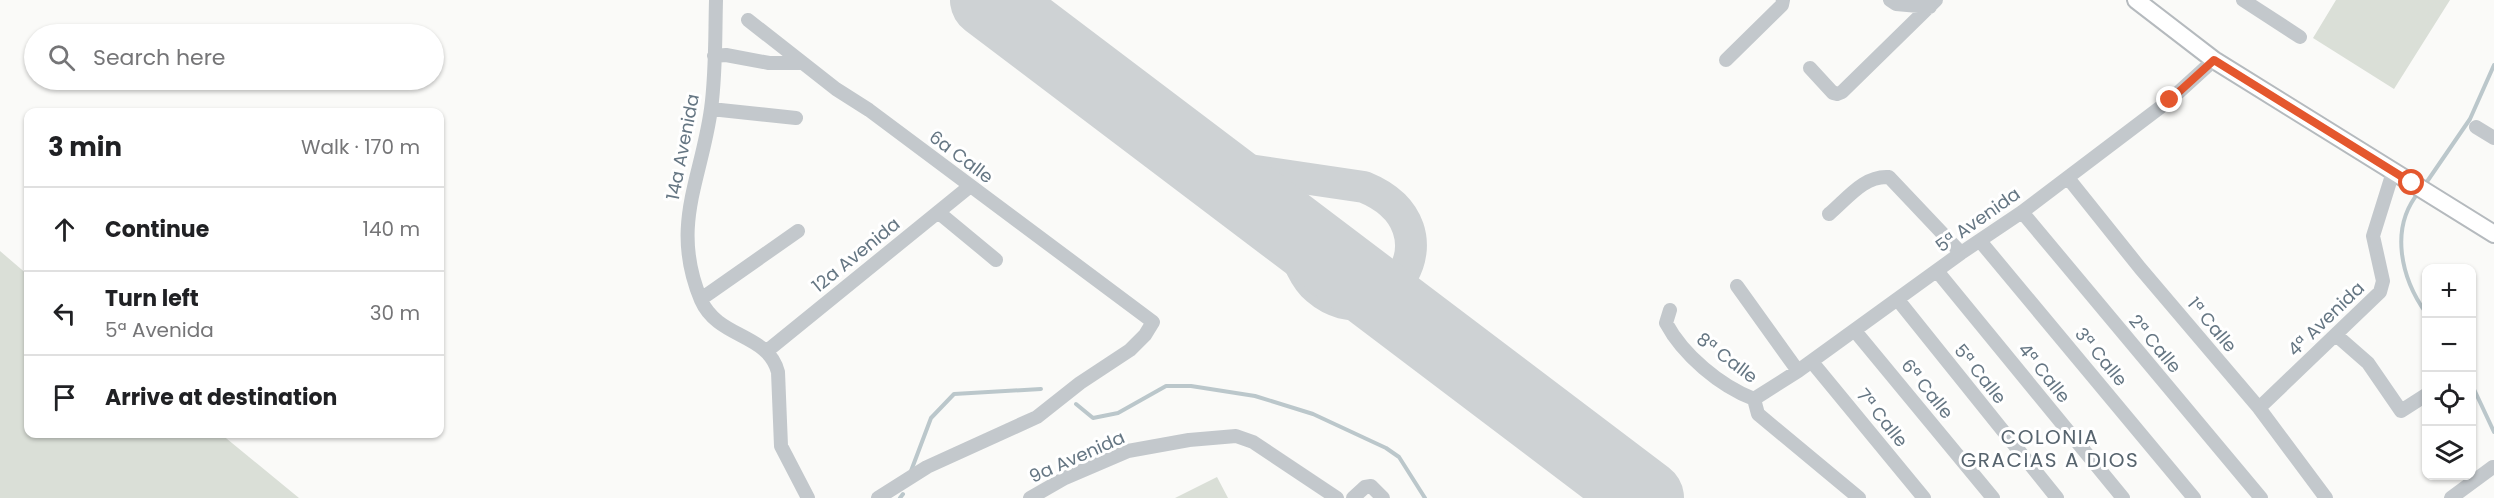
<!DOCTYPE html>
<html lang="en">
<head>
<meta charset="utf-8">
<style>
	:root { --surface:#fff; --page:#f6f6f6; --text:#202124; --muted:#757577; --line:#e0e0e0 }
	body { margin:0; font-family:Poppins,sans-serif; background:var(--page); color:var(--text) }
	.controls { position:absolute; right:18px; bottom:18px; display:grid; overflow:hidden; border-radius:12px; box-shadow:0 2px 4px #0004 }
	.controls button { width:54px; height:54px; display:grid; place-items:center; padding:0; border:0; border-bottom:2px solid var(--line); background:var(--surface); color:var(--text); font:30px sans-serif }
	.stop { position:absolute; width:18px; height:18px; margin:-14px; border:4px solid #e4572e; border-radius:50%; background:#fff }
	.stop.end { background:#e4572e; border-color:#fff; box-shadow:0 2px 6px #0008 }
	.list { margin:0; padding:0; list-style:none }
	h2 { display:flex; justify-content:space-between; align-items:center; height:78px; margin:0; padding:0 24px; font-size:26px }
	h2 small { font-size:20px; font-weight:400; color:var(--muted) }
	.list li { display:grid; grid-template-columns:39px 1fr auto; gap:18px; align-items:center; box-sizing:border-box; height:84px; padding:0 24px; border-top:2px solid var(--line) }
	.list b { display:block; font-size:22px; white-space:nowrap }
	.list p { margin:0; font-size:20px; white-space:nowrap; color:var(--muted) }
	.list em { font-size:20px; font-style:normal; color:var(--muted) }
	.icon { flex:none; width:33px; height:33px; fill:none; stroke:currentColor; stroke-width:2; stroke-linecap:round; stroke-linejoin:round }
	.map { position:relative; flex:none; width:2494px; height:498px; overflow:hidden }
	.search { position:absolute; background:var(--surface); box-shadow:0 2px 4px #0004; left:24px; top:24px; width:420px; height:66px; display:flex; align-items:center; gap:15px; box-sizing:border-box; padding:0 21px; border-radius:33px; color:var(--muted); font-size:22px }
	.panel { position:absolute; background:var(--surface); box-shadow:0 2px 4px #0004; left:24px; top:108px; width:420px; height:330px; border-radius:12px }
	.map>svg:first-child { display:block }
</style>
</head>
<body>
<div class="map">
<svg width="2494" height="498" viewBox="0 0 2494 498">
	<rect width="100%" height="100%" fill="#fafaf8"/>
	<path fill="#dadfd7" d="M2336 0H2450L2394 89 2313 38Z
		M0 251 28 275V434H221L299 498H0Z
		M1217 477 1228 498H1175Z"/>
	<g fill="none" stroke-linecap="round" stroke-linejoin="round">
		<path stroke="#bbc7cb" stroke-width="4" d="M2424 186 2470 119 2494 65
			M2419 192C2389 228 2401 278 2426 313
			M2472 385 2494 432
			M1076 404 1093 418 1118 413 1166 386H1191L1255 396 1313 414 1386 448 1399 457 1425 498
			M911 471 931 418 954 394 1041 389
			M900 498 903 494"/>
		<path stroke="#ced2d4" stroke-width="32" d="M1193 155 1215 165 1364 187C1464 228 1383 346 1317 289 1300 275 1293 244 1284 224"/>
		<path stroke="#ced2d4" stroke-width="76" d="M988 0 1646 498"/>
		<defs>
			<path id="major" d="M2136 0 2214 60 2494 234"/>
		</defs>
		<use href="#major" stroke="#b5babe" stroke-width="20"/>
		<path stroke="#c3c8cc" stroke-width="14" d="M716 0C715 36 716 73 711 109 701 181 670 226 701 300 718 339 768 333 778 372L781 446 808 498
			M1890 0 1896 4 1930 7
			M2243 0 2300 37
			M748 20 836 89 869 110 1153 322 1145 335 1130 350 1080 383 1037 417 927 467 878 498
			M714 56 726 55 769 63H803
			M1726 60 1782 5 1783 0
			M1810 68 1833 93 1837 94 1842 92 1936 0
			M711 109 796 118
			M2476 127 2494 138
			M2068 178 2140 268 2259 408 2326 498
			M938 212 996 260
			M2022 212 2261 498
			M1829 214C1847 199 1864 175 1889 177L1961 253
			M1980 241 2194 498
			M1937 271 2123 498
			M1737 286 1798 371
			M701 299 798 231
			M1898 300 2057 498
			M1670 310 1666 323C1683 355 1720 386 1754 399L1758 414 1859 498
			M1855 331 1993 498
			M2336 335 2368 363 2401 411 2426 395
			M767 351 969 187
			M1812 362 1924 498
			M1754 399 1798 371 1961 253 2022 212 2170 100 2214 60
			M2259 408 2380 292 2383 281 2373 236 2393 172
			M1030 498 1065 478 1128 451 1189 440 1236 436 1253 442 1337 498
			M1353 498 1365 487 1371 486 1383 498
			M2451 498 2493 467"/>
		<use href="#major" stroke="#fff" stroke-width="16"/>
	</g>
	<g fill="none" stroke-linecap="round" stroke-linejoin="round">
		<path stroke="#e4572e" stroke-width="8" d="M2170 100 2214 60 2412 183"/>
	</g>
	<g text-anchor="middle" stroke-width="6" stroke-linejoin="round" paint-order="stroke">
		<g font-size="18" fill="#657683" stroke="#fff">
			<text transform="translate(683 147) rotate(-79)" y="6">14a Avenida</text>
			<text transform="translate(961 157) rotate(37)" y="6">6a Calle</text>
			<text transform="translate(1978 220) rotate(-35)" y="6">5ª Avenida</text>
			<text transform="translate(856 255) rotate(-39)" y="6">12a Avenida</text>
			<text transform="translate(2326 319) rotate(-44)" y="6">4ª Avenida</text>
			<text transform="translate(2212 325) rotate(50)" y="6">1ª Calle</text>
			<text transform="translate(2155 344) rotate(50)" y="6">2ª Calle</text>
			<text transform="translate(2101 357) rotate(50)" y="6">3ª Calle</text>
			<text transform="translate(1727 358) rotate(37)" y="6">8ª Calle</text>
			<text transform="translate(2044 373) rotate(51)" y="6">4ª Calle</text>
			<text transform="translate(1980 374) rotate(51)" y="6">5ª Calle</text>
			<text transform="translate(1927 389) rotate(51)" y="6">6ª Calle</text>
			<text transform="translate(1882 418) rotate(51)" y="6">7ª Calle</text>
			<text transform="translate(1077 457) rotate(-24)" y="6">9a Avenida</text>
		</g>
		<g font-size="20" letter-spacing="1.5" fill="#57646e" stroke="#fff">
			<text x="2050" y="444">COLONIA<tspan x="2050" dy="23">GRACIAS A DIOS</tspan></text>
		</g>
	</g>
</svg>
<div class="controls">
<button>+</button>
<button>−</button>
<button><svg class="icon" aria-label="locate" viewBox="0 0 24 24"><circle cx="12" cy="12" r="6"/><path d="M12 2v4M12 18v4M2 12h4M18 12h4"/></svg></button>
<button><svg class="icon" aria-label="layers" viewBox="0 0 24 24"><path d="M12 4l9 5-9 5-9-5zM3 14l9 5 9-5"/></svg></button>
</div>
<div class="stop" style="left:2412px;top:183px"></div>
<div class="stop end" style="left:2170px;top:100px"></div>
<div class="search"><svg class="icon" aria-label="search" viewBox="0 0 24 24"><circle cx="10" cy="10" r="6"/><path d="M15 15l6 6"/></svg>Search here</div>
<section class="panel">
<h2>3 min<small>Walk · 170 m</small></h2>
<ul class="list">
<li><svg class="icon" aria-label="ahead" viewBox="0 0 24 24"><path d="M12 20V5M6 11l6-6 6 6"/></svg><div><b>Continue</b></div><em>140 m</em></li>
<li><svg class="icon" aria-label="left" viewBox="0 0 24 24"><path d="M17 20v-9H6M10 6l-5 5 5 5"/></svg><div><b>Turn left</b><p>5ª Avenida</p></div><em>30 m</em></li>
<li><svg class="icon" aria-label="arrive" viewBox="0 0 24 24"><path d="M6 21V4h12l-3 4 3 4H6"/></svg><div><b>Arrive at destination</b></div></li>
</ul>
</section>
</div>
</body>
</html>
